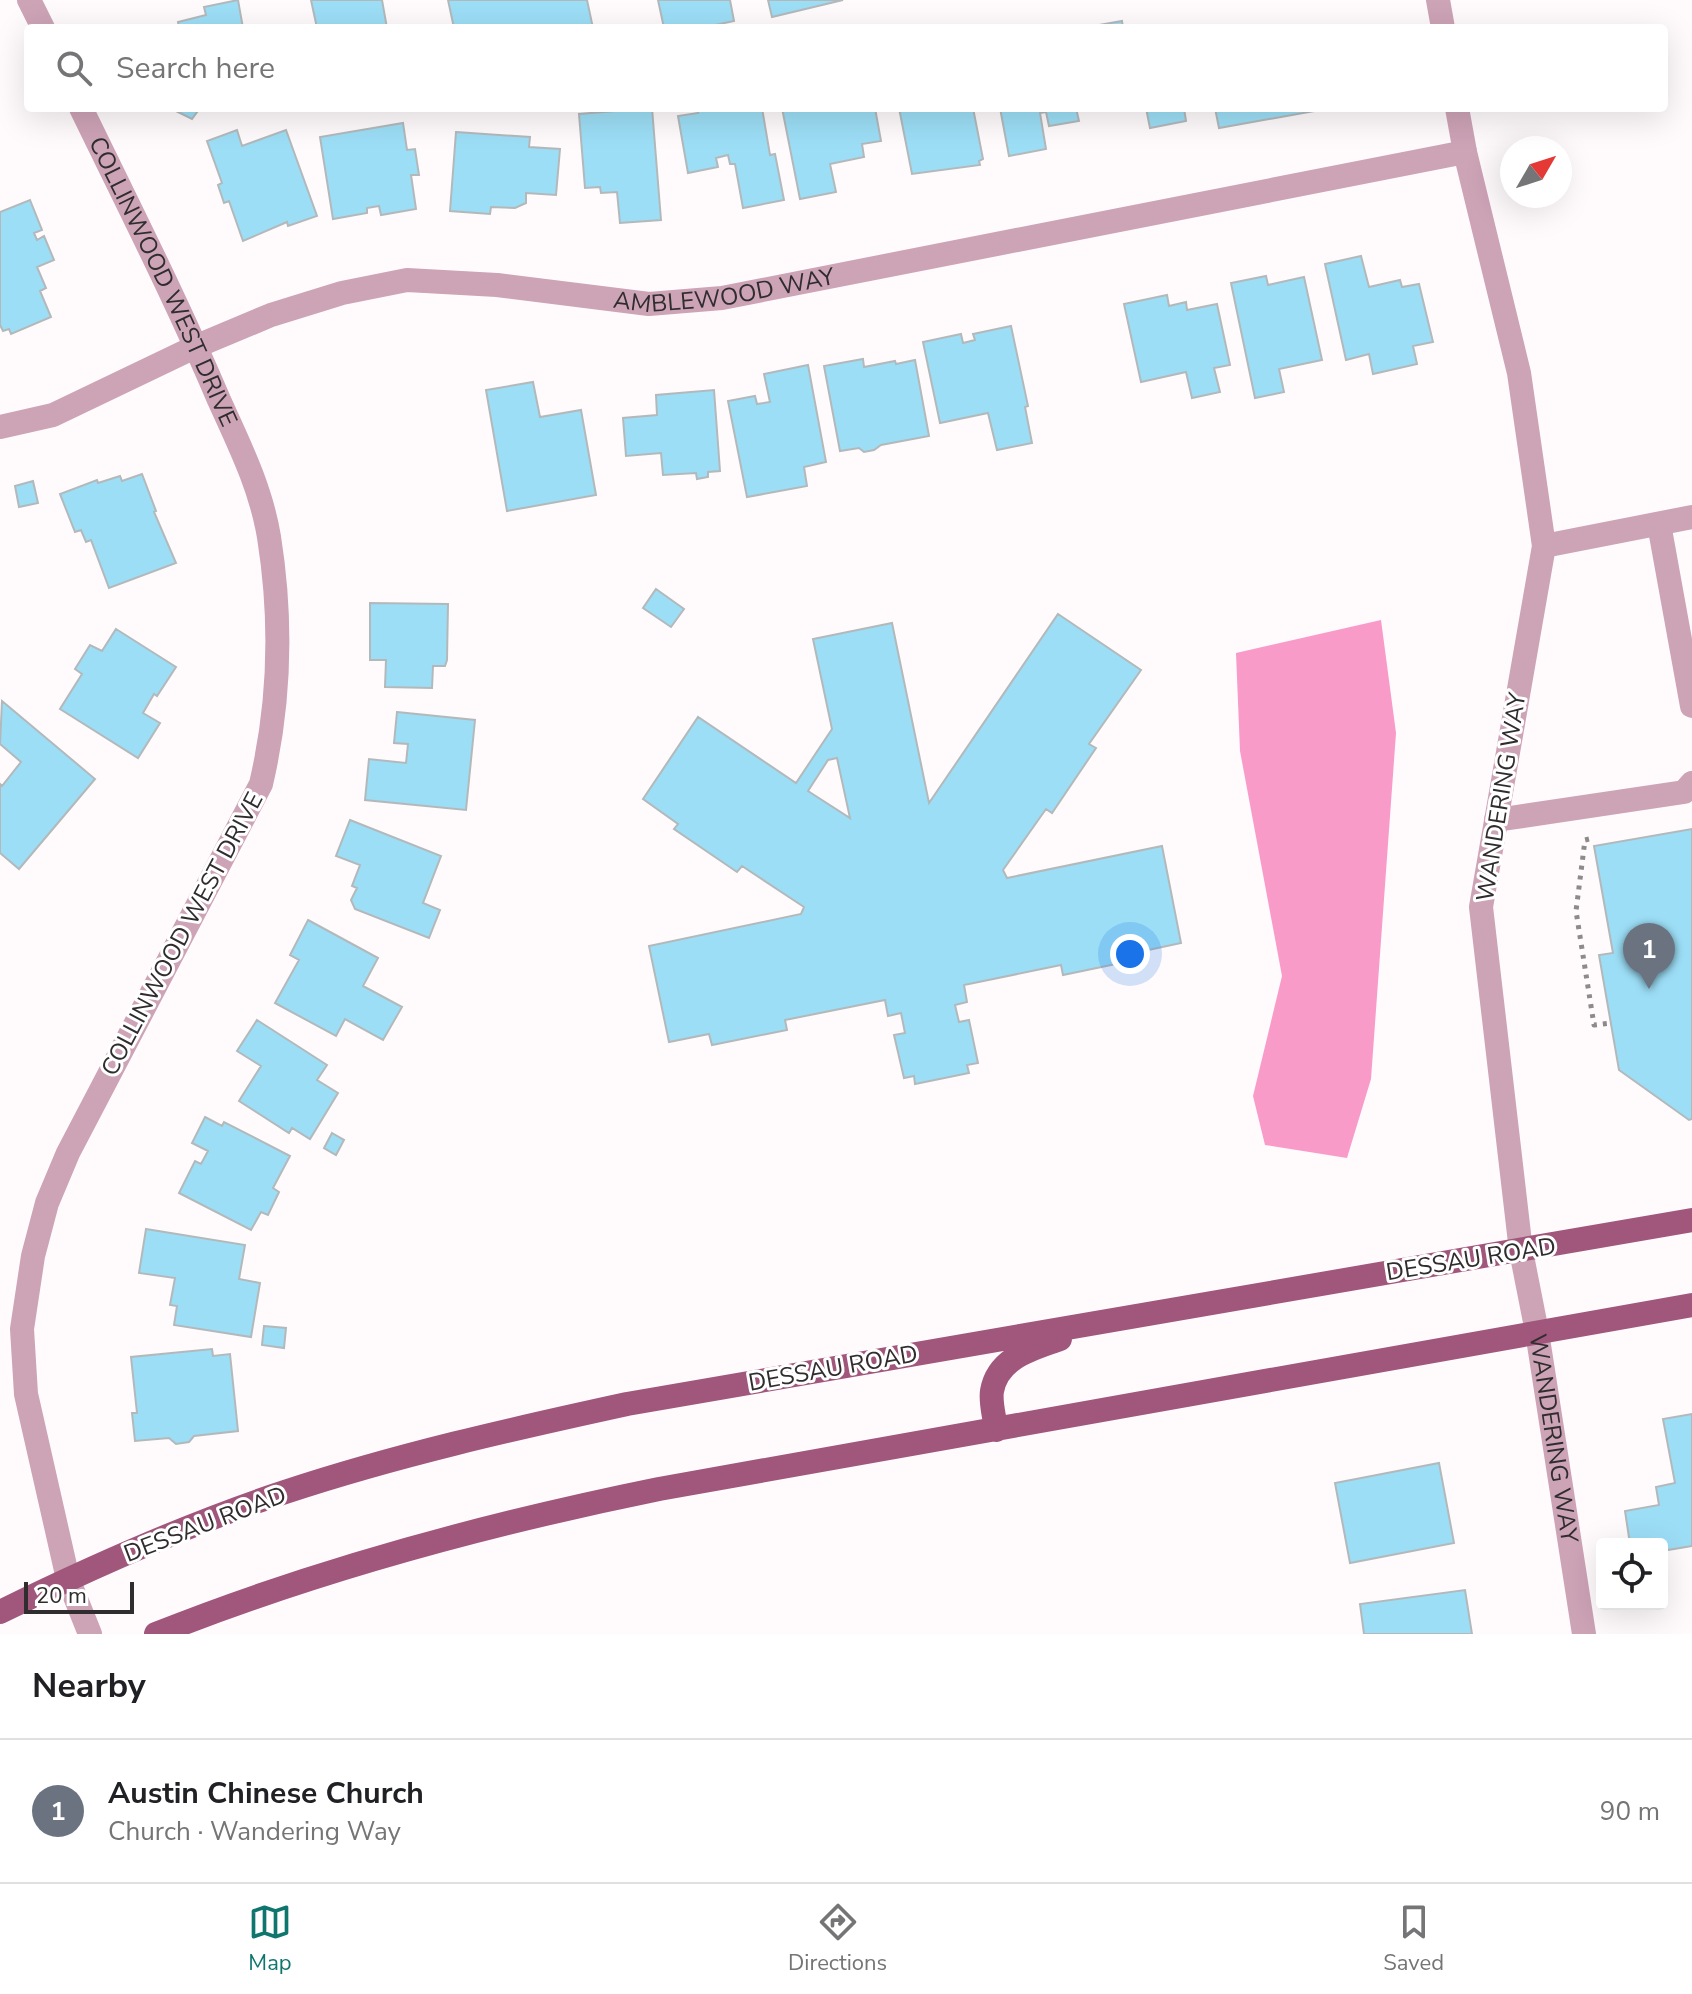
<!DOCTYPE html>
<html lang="en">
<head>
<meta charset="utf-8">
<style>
	:root { --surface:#fff; --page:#f6f6f6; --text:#202124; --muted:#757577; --line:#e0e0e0; --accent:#0f766e }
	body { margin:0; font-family:"Nunito Sans",sans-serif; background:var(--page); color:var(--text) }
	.controls { position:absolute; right:24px; bottom:24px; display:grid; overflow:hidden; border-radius:8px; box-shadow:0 8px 32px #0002 }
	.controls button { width:72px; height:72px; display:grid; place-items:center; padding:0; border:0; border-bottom:2px solid var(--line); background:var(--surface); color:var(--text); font:40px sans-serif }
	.compass { position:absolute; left:1500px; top:136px; width:72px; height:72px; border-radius:50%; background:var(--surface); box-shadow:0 8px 32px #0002; rotate:51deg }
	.scale { position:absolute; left:24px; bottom:20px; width:110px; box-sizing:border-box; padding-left:8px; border:4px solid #302d2e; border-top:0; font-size:22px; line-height:28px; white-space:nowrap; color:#302d2e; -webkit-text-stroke:6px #fff; paint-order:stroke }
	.you { position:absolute; left:1130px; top:954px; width:28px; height:28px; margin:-20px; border:6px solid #fff; border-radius:50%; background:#1a73e8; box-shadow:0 0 0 12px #1a73e833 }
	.badge { display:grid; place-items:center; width:52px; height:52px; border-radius:50%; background:var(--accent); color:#fff; font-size:26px; font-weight:700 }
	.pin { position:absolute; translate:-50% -66px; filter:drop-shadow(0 2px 4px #0008) }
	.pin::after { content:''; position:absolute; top:42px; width:28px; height:24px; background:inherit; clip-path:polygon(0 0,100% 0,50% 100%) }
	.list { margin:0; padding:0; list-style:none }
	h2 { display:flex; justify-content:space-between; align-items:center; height:104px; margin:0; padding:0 32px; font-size:34px }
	h2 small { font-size:26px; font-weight:400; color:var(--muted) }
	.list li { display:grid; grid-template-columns:52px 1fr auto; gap:24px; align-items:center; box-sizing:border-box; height:144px; padding:0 32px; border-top:2px solid var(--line) }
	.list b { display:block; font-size:30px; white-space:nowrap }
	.list p { margin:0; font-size:26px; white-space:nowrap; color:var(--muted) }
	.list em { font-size:26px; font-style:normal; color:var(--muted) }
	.icon { flex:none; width:44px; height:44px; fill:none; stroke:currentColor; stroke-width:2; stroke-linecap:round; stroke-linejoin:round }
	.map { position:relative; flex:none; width:1692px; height:1634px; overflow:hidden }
	.search { position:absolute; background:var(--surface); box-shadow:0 8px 32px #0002; left:24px; right:24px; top:24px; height:88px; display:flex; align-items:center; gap:20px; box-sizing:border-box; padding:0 28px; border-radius:8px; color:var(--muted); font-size:30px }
	.sheet { height:248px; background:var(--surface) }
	nav { display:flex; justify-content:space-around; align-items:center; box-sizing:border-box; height:112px; border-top:2px solid var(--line); background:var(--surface); font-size:22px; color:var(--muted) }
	nav a { display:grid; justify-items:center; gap:4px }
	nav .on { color:var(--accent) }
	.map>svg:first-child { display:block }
</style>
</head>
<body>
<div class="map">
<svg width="1692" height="1634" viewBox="0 0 1692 1634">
	<rect width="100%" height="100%" fill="#fffafc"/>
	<path fill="#f99bc8" d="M1381 620 1396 733 1371 1079 1347 1158 1265 1145 1253 1096 1282 976 1240 751 1236 653Z"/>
	<path fill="#9cdef6" stroke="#b3b9bb" stroke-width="2" fill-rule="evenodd" d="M238 0 243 28H179L178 22 206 15 204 7Z
		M311 0H382L387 28H317Z
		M448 0H587L593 28H454Z
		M658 0H730L734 21 701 28H664Z
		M768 0H843L772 17Z
		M1122 21 1123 28H1093V26Z
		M170 108H200L192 119Z
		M652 108 661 220 620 223 617 192 601 193 600 187 585 188 579 114Z
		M697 108H762L770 155 775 154 784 200 743 208 735 164H730L728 155 716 158 718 167 688 173 678 116 698 113Z
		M782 108H875L881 141 862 144 864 157 830 164 836 192 800 199Z
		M899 108H973L983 159 979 161 980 165 912 174Z
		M1000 108H1076L1079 121 1049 126 1046 112 1040 113 1046 149 1009 156Z
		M1146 108H1184L1186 121 1150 128Z
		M1215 108H1331L1219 128Z
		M403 123 407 150 415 149 419 175H411L416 209 381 215 379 206 367 208V213L333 219 320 137Z
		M237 130 242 146 286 130 317 216 288 226 287 222 243 241 229 201 224 203 218 185 222 183 207 141Z
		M456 132 530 137 529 147 560 149 556 195 526 193V203L515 208 491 207 490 214 450 211Z
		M30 200 42 230 34 233 37 240 44 236 54 260 37 267 46 288 40 291 51 317 11 334 9 329 3 331 0 325V212Z
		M1361 256 1369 287 1400 280 1402 287 1419 284 1433 342 1413 346 1417 364 1373 374 1369 354 1346 360 1325 264Z
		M1266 276 1268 285 1304 277 1322 360 1279 369 1284 392 1255 398 1231 283Z
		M1167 295 1169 306 1186 302 1187 310 1217 304 1230 365 1214 368 1220 392 1192 398 1186 372 1141 382 1124 304Z
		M1011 326 1028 406 1025 407 1032 443 997 450 988 413 940 423 923 342 961 334 963 343 975 340 973 334Z
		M863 359 864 367 895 361 896 364 915 360 929 436 881 445 874 450 864 452 859 448 840 451 824 366Z
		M808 365 826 462 804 467 807 486 747 497 728 401 755 396 757 404 770 402 764 374Z
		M533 382 540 417 581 410 596 495 507 511 486 390Z
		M714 390 720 471 708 472V477L697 479 696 473 663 475 661 453 626 456 623 418 657 415 656 395Z
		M142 474 156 511 154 512 176 563 109 588 91 540 86 542 81 530 75 532 60 494 97 480 98 483 120 476 122 481Z
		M33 481 38 503 19 507 15 486Z
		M656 589 684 609 671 627 643 608Z
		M370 603 448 604 447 660 445 666H433L432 688 385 687 386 660H370Z
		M1058 614 1141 670 1089 744 1096 748 1052 813 1046 809 1003 870 1007 878 1162 846 1181 943 1139 952 1140 959 1063 975 1061 965 964 985 967 1002 955 1005 959 1022 969 1020 978 1063 967 1065 969 1073 915 1084 914 1076 904 1078 894 1035 905 1033 901 1013 888 1016 885 1000 785 1020 787 1030 712 1045 709 1034 669 1042 649 946 801 914 804 907 742 866 737 872 674 829 678 824 643 799 698 717 796 783 832 729 813 639 892 623 929 803ZM837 758 850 818 808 791 828 760Z
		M116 629 176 667 157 696 154 694 143 713 160 723 138 758 60 709 82 674 75 669 90 645 102 651Z
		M2 701 95 779 19 869 0 853V784L2 786 21 762 0 744Z
		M397 712 475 720 466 810 365 800 369 759 406 763 408 744 394 743Z
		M350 820 441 856 423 903 440 910 429 938 355 909 351 900 357 888 352 886 360 865 336 856Z
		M1692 829V1119L1689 1120 1619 1070 1599 955 1613 953 1594 846Z
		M308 920 378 958 363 986 402 1007 383 1040 345 1019 336 1036 275 1003 299 960 290 955Z
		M257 1020 327 1065 317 1080 338 1093 310 1139 292 1128 289 1133 239 1101 261 1066 237 1051Z
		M205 1117 222 1126 224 1122 290 1156 273 1188 279 1192 268 1215 261 1212 251 1230 179 1193 195 1161 201 1164 208 1151 192 1143Z
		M332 1133 344 1140 336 1155 324 1148Z
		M146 1229 245 1245 239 1279 260 1283 251 1337 174 1325 177 1306 170 1305 175 1278 139 1273Z
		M264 1326 286 1328 284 1348 262 1345Z
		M212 1349 213 1356 230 1354 238 1431 194 1436 189 1442 176 1444 169 1438 135 1441 132 1413H137L131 1357Z
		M1692 1414V1546L1662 1551V1544H1630L1625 1511 1659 1505 1656 1487 1675 1483 1663 1419Z
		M1439 1463 1454 1543 1350 1563 1335 1483Z
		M1465 1590 1472 1634H1364L1360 1604Z"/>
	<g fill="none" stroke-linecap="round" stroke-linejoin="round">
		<path stroke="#8e8a8c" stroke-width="5" stroke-dasharray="4 6" stroke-linecap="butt" d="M1589 839 1585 840 1576 911 1594 1025 1611 1023"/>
		<g stroke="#cda3b6" stroke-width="24">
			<path d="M29 0 43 28"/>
			<path d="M1438 0 1443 28"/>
			<path id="s1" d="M81 108C128 205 177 301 219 400 239 444 261 488 269 537 282 619 280 703 261 784L68 1153 47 1203 33 1256 22 1329 26 1394 68 1579 90 1634"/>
			<path id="s2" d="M1457 108 1465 152 1519 373 1544 546 1481 907 1521 1251 1537 1332 1584 1634"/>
			<path id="s3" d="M0 427 53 415 197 346 271 315 342 293 407 280 497 285 649 304 722 298 1465 152"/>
			<path d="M1659 524 1692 706"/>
			<path d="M1544 546 1692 517"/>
			<path d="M1496 820 1684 792 1692 783"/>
		</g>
		<path stroke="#a0577b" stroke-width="24" d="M996 1430C995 1418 990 1403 992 1391 998 1357 1033 1349 1060 1339
			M0 1612C92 1567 187 1524 285 1492 397 1455 512 1429 627 1404L1692 1220
			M156 1634C319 1569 487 1524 659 1489L1692 1305"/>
	</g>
	<g text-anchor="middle" stroke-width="6" stroke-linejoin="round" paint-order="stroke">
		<g font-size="24" fill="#302d2e" stroke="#fff">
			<text dy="8" stroke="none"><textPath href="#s1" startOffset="192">COLLINWOOD WEST DRIVE</textPath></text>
			<text dy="8" stroke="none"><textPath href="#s3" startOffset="754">AMBLEWOOD WAY</textPath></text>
			<text transform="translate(1501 797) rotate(-81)" y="8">WANDERING WAY</text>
			<text transform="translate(182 934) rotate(-62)" y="8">COLLINWOOD WEST DRIVE</text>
			<text transform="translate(1471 1259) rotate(-9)" y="8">DESSAU ROAD</text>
			<text transform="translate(833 1368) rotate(-10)" y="8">DESSAU ROAD</text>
			<text dy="8" stroke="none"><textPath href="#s2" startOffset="1350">WANDERING WAY</textPath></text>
			<text transform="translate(205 1524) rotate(-21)" y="8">DESSAU ROAD</text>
		</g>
	</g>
</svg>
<div class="controls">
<button><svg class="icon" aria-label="locate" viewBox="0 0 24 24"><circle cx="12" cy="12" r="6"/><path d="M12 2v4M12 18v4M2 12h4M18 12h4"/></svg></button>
</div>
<svg class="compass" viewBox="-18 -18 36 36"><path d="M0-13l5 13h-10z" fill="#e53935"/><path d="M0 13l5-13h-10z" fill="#757577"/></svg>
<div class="scale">20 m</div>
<div class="you"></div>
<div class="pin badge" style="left:1649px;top:989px;background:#6b7280">1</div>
<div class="search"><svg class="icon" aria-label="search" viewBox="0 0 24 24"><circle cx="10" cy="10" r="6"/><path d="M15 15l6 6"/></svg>Search here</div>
</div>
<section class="sheet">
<h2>Nearby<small></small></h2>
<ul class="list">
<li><span class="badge" style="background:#6b7280">1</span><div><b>Austin Chinese Church</b><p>Church · Wandering Way</p></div><em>90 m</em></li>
</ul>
</section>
<nav>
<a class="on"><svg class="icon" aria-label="map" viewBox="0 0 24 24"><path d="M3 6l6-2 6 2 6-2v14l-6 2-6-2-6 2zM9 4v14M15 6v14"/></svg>Map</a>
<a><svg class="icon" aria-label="directions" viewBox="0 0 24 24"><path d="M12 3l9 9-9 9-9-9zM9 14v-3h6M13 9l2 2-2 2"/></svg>Directions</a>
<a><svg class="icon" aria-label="saved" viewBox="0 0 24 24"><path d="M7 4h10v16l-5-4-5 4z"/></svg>Saved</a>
</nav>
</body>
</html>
